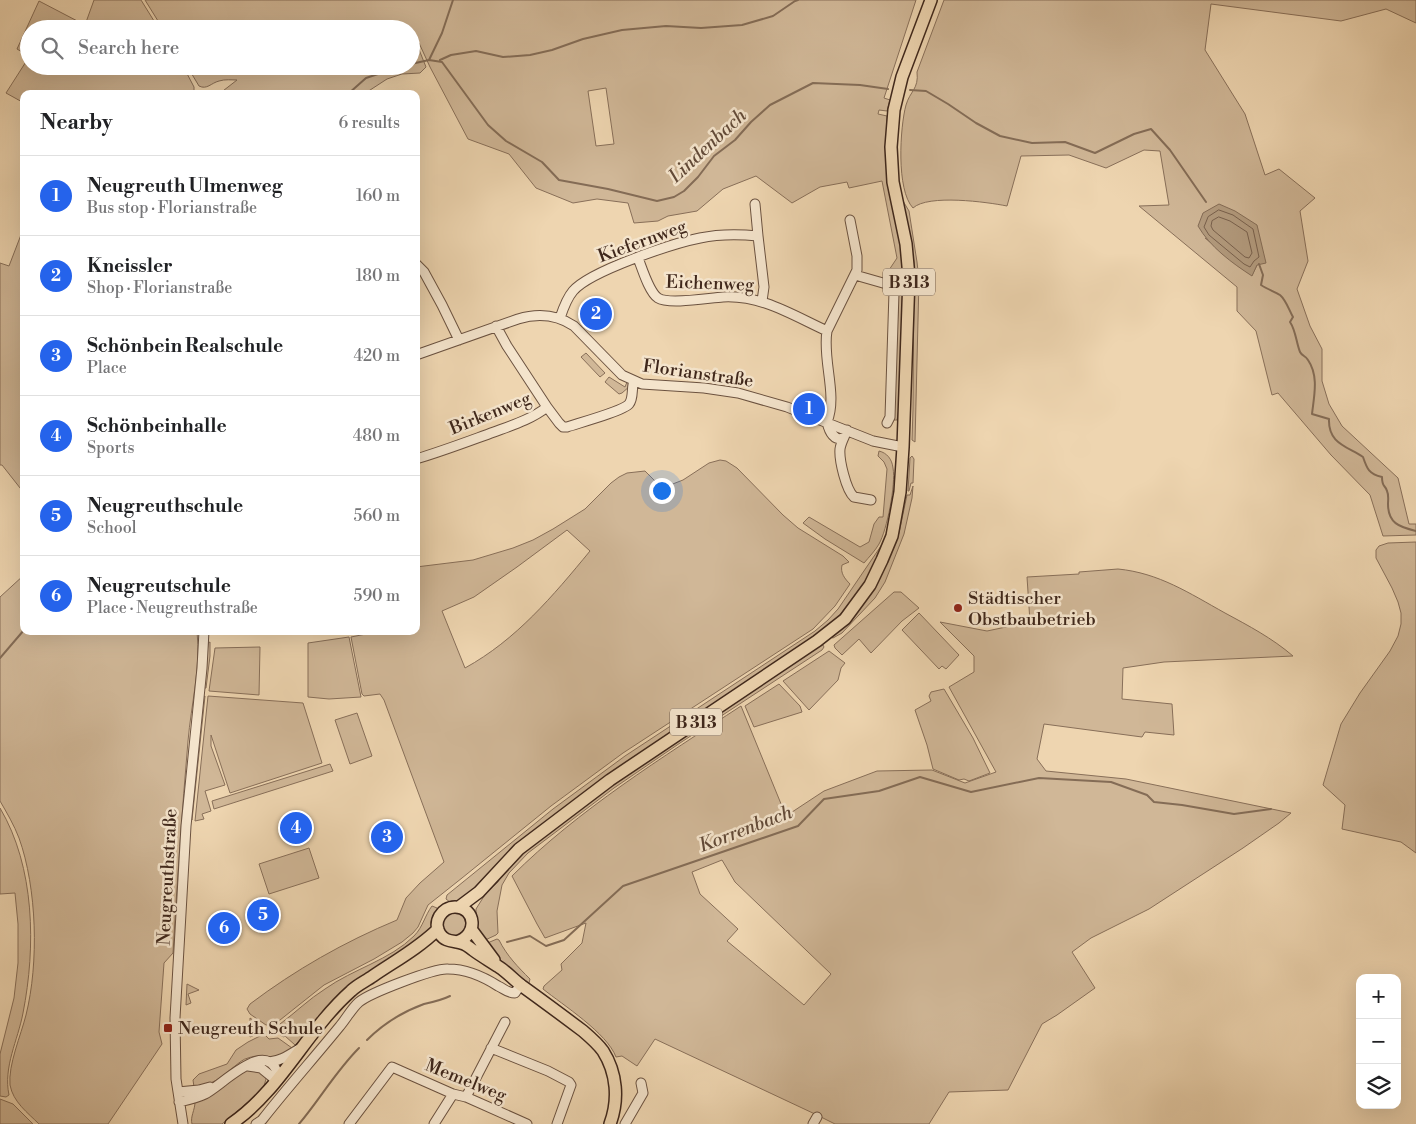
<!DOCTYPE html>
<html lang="en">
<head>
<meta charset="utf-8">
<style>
	:root { --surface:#fff; --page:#f6f6f6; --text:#202124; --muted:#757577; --line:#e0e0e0; --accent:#2563eb }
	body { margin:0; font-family:"Libre Bodoni",serif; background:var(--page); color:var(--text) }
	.controls { position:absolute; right:15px; bottom:15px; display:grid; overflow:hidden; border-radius:10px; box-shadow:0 5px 20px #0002 }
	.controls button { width:45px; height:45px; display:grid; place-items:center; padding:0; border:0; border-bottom:1px solid var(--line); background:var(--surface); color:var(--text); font:25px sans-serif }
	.you { position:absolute; left:661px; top:490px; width:18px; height:18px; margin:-12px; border:4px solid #fff; border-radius:50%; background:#1a73e8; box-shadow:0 0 0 8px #1a73e833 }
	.badge { display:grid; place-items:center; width:32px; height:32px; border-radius:50%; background:var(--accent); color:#fff; font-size:16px; font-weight:700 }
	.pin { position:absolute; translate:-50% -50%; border:2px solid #fff; box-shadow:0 1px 5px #0006 }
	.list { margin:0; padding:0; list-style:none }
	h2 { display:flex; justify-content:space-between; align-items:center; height:65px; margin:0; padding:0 20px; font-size:21px }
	h2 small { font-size:16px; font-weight:400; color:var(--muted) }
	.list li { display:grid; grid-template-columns:32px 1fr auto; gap:15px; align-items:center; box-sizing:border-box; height:80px; padding:0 20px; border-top:1px solid var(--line) }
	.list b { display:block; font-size:19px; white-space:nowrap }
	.list p { margin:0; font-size:16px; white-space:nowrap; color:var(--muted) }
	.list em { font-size:16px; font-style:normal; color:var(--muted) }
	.icon { flex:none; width:28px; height:28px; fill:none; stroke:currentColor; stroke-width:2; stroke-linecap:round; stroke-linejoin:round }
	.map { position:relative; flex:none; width:1416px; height:1124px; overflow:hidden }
	.search { position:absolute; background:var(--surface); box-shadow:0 5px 20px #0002; left:20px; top:20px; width:400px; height:55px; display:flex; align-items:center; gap:12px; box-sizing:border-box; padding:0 18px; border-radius:28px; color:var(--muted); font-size:19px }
	.panel { position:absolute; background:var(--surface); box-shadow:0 5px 20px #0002; left:20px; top:90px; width:400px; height:545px; border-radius:10px }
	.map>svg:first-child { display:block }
</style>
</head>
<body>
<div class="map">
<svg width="1416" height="1124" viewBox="0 0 1416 1124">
	<rect width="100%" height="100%" fill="#eed5b0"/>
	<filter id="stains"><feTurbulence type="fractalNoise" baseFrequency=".004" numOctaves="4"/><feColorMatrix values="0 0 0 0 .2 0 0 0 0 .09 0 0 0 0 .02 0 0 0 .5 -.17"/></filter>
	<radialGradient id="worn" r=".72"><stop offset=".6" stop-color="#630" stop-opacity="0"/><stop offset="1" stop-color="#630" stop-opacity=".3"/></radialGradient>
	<path fill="#d0b797" stroke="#886f59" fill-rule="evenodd" d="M94 0H141L159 29H29V56L17 49 39 1 85 25Z
		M145 0H916L884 98 890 100 887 111 879 110 878 114 887 116 886 147 904 270 899 409 897 420H893L899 289 896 285 886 280 887 273 897 258 882 181 849 188 847 182 820 187 792 203 756 176 723 189 697 211 668 216 658 221 634 223 628 203 597 199 573 203 536 188 509 154 468 139 430 67 419 43 416 42 426 67 420 73 402 74 387 79 364 94H219L237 80C232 80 225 79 219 81 211 83 207 90 199 86L187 66H411V29H163ZM606 88 614 144 596 146 588 91Z
		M944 0H1416V23L1386 9 1341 21 1211 4 1205 50 1245 114 1265 175 1279 169 1315 198 1300 211 1308 261 1297 289 1310 326 1322 349V381L1329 404 1342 426 1398 478 1409 524H1416V535L1383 536 1370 495 1331 455 1278 393 1272 395 1256 331 1237 311V287L1139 206 1169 205 1160 151 1144 150 1106 168 1069 155 1021 156 1007 206C987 202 928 194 913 208 896 190 900 127 906 105 910 91 919 89 917 72ZM1205 238 1257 265 1252 275 1241 268Z
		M29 57V66H183L194 87V91L191 94H24V103L6 93Z
		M903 201 909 211 917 262 919 280 915 442 912 440 913 409 914 262Z
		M24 227V493L2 465H0V263L9 266Z
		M586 353 605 373 600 377 581 357Z
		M609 377 625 387 627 382 630 386 622 393 619 394 605 382Z
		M879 451C887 453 892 459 893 468 896 484 887 530 879 544 875 551 869 557 864 563L825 539 803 523 809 517 860 547 869 542 874 524 879 517H883L887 469 884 462 878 456Z
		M912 456 914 459 913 483H911L909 491H908L910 458Z
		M720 460 726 461 737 468 783 515 798 528 843 556 849 562 842 565C840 573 845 579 850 584L835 606 813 629 623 753 551 806 462 878 428 905 418 927 413 933 402 942 374 959 324 985 275 1024 266 1025 250 1014 247 1009 250 1004C295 970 344 942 397 920L406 898 420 883 444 862 384 700 380 694 364 696 362 694 351 637 371 633V631H416V567L473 560 513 548 533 540 553 529 585 509 611 483 619 477 627 473 645 471 655 481 665 487 683 480 709 463ZM567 530 590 551C553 596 516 640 465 668L442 611 474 597 517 567Z
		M913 486 912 498 904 534 885 582 875 598 842 633 833 638 830 637 878 579 899 533 907 495H910Z
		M891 523 878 558 865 582 855 597 830 626 716 703 459 901 450 902 446 899 447 895 553 809 625 756 815 631 828 620 838 609 883 543Z
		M1416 542V853L1401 842 1342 829 1345 805 1323 785 1341 724 1360 693 1390 651 1398 636 1401 624V613L1398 602 1392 588 1376 558V550L1379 546 1388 543Z
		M1118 569C1159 573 1189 593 1225 613 1249 626 1272 638 1293 656L1164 662 1123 668 1122 699 1172 704 1174 735 1145 732 1142 737 1044 724 1037 759 1046 771 1126 779 1291 813 1279 823 1243 848 1149 909 1091 938 1072 952 1095 988 1057 1015 1042 1024 1008 1090 949 1092 929 1124H835L817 1115 655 1039 637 1066 622 1056 616 1057C607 1033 563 1005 543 989L544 986 562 970 561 964 582 943 586 923 545 938 537 924 512 876C578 810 663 757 741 706L786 816 824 791 877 771 932 770 965 783 996 772 949 687 974 672V656L940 622 987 631 1030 622 1027 577 1079 574V572ZM722 860 735 882 831 974 804 1005 727 941 738 929 700 894 692 872Z
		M24 575V631H197C201 667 191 705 188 741 182 811 177 882 173 953L164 963 159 1032 162 1044 108 1124H39C28 1113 13 1102 10 1085 8 1065 21 1035 26 1015 39 963 37 888 19 838 14 825 7 813 0 801V597Z
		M894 592H901L919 608 902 621 871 653 859 639 842 655 835 648 834 645Z
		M919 613 959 655 946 669 942 666 939 669 902 630Z
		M349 637 361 697 329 699 308 697V643Z
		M210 642V656L206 688H204L208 643Z
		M819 645H823L824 647 822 650 680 743 614 788 528 853 509 873 502 885 497 911 498 933 496 935 483 941 476 928V909L486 893 498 882 505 869 525 849 611 783Z
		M260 647 259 695 209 691 215 648Z
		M829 651 845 663 841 668 838 680 809 710 783 681Z
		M779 684 800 706 802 712 754 727 745 706Z
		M944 689 973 738 990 773 969 781 964 779 959 780 933 769 927 745 915 710 931 701 929 696 931 692Z
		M205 696 192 820 191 817 203 697Z
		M208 696 303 703 322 763 230 793 211 735V746L225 785 205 791 211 811 202 814 204 819 195 821Z
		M357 713 372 756 350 764 335 720Z
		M330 764 333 771 214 809 212 801Z
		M0 808C35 867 36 947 23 1013 18 1040 3 1067 9 1095L6 1097 0 1096V1054L14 998 18 963V924L15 893 0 894Z
		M309 848 319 878 269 894 259 864Z
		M432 906 437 908 438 911 431 930 314 1026 295 1045 285 1036 284 1037 280 1035V1024C295 1013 309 999 325 989 353 969 390 960 414 936 423 927 425 915 432 906Z
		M458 911 468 919 466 932 455 938 443 932 441 920 443 916Z
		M497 939 499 940C507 956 518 967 530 979L529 983H526L503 964 485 944Z
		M187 984 199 990 188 994 191 1003 186 1005Z
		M250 1018 264 1028V1031L250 1037Z
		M264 1034 269 1039 278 1038 292 1048C275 1065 267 1051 248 1058 243 1059 239 1063 235 1066 220 1078 213 1085 194 1087L193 1080 199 1074 227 1064 236 1050 248 1042Z
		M255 1068 265 1074 266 1079 264 1086 253 1098 222 1124H192C190 1117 195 1110 195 1102 213 1090 233 1073 255 1068Z
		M0 1099 13 1104 33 1124H0Z"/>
	<path fill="#b29a7d" stroke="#846c56" d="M1219 204 1235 211 1257 225 1266 263 1257 265 1252 276C1232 263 1210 247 1198 226L1203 213Z"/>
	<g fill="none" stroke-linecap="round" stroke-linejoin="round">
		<path stroke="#78604c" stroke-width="1" d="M1219 210 1233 215 1253 229 1259 257 1254 261 1250 267 1244 264 1209 235 1204 227 1208 217Z
			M1219 217 1230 221 1247 232 1252 253 1249 258 1245 257 1213 230 1211 226 1212 221Z"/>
		<path stroke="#846c56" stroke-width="2" d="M429 60 442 33 453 0
			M440 60 451 55 476 51 503 57 530 55 552 50 583 39 622 30 666 26 701 28 742 25 773 16 795 1 798 0
			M411 64 429 60 442 62 488 125 506 141 542 162 559 180 608 189 657 201 674 197 684 191 698 177 714 156 735 140 751 122 770 105 813 83 860 85 888 89
			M910 90 926 91 948 104 976 123 1000 136 1032 143 1065 142 1095 153 1134 134 1151 129 1170 150 1206 202
			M348 94 366 78 402 66
			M1259 264 1263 275 1261 285C1267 289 1275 292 1280 295 1286 300 1289 310 1293 317L1290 322C1296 331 1296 342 1300 352 1302 356 1306 356 1308 360 1319 376 1314 396 1312 414L1329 419C1328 443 1346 446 1363 457 1367 469 1369 474 1382 477 1382 488 1385 484 1387 491 1389 495 1388 500 1388 504 1388 523 1399 527 1416 531
			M0 658 24 630
			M507 942 530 936 546 946 564 940 623 886 798 826 824 799 879 791 920 777 971 792 1039 778 1111 782 1147 795 1154 802 1182 805 1234 814 1271 809
			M367 1040C383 1024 402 1012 424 1004 433 1002 442 1000 450 996
			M299 1124C320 1099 336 1071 359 1048"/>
		<defs>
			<path id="minor" d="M758 236 764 287 762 301
				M638 258C642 268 649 292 658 298 669 305 708 298 723 297 762 295 792 315 827 331 822 360 838 395 827 422
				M416 264 424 272 442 305 459 340
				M855 275 890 285 893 287 894 292 890 417 887 423
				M560 318C563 309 567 298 573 291 590 271 674 243 700 238 719 234 738 234 758 236L755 204
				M496 326 507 346 547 407
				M827 331 857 270V256L850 220
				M416 355 518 319C538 313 556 314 574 326L622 375 642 384 704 388 738 393 787 407 873 441 903 447
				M827 422C829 431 833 440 843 439
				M847 430C845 436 841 442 840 449 839 460 846 490 854 497L871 500
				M416 459C443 451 469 441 494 432 513 425 532 419 547 407L559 423 563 427H567C579 423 623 411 629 404 634 398 631 388 634 381
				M491 1048 548 1071 569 1082 571 1085 557 1124
				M269 1062C281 1061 289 1055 299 1049
				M248 1066 261 1068 277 1081
				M178 1092 199 1090 210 1087
				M466 1097 505 1022
				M179 1102C188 1100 197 1098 205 1094 223 1085 269 1034 279 1078
				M183 1124 176 1079 175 1018 186 826 202 668 204 631
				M256 1124 262 1120C287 1088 314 1058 340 1026 346 1019 352 1008 359 1002 370 993 434 968 448 969 465 969 484 977 498 986 505 989 507 993 515 993L521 984
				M349 1124 392 1067 453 1094 466 1097 527 1124
				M434 1124 453 1094
				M625 1124 643 1093 641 1083
				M813 1124 817 1117"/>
			<path id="major" d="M459 907 479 892 519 849 610 780 817 641 845 619 870 585 882 560 892 536 900 492 903 447 909 277 906 244 893 182 891 147 894 110 902 77 931 0
				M471 929 494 960
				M456 942C479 936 476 907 455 907 442 907 432 922 440 934 446 943 455 940 464 944 467 945 470 948 473 950 481 956 490 961 499 967 507 972 514 980 522 986 543 1001 563 1016 583 1031 590 1037 598 1044 603 1051 617 1073 619 1100 610 1124
				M231 1124C281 1090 306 1031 351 991 357 985 366 981 373 976 395 961 419 948 438 929"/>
		</defs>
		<use href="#minor" stroke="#6b5240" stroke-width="11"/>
		<use href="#major" stroke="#3f271b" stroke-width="14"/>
		<use href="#minor" stroke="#f4e4cc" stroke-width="9"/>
		<use href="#major" stroke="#eed5b0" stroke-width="11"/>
	</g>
	<g fill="#8f2418" stroke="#f4e4cc" stroke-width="2">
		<circle cx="958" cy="608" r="5"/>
		<rect x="163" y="1023" width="10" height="10" rx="2.5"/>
	</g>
	<g text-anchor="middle" stroke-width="5" stroke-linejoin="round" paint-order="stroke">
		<g fill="#f4e4cc" stroke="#756050" stroke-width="1">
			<rect x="883" y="268.5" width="52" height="27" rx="4"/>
			<rect x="670" y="708.5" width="52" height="27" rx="4"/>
		</g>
		<g font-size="16" font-weight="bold" fill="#3f271b">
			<text x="909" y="288">B 313</text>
			<text x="696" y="728">B 313</text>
		</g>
		<g font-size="18" fill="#3f271b" stroke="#f4e4cc">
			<text transform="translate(642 241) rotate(-20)" y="6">Kiefernweg</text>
			<text transform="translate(710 283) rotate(2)" y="6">Eichenweg</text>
			<text transform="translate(698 373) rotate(8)" y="6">Florianstraße</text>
			<text transform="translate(490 413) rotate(-22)" y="6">Birkenweg</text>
			<text transform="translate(167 877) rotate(-87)" y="6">Neugreuthstraße</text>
			<text transform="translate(466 1080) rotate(22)" y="6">Memelweg</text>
		</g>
		<g font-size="18" fill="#3f271b" stroke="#f4e4cc" text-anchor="start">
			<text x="968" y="604">Städtischer<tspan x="968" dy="21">Obstbaubetrieb</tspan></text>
			<text x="178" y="1034">Neugreuth Schule</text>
		</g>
		<g font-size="19" font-style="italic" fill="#624a38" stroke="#f4e4cc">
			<text transform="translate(707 145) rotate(-43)" y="7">Lindenbach</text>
			<text transform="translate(745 828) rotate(-21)" y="7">Korrenbach</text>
		</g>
	</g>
	<rect width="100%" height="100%" filter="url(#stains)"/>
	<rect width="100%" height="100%" fill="url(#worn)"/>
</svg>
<div class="controls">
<button>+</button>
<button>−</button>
<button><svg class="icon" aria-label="layers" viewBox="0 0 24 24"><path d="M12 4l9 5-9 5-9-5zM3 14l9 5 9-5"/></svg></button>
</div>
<div class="you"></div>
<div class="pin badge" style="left:809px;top:409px">1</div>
<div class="pin badge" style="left:596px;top:314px">2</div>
<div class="pin badge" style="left:387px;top:837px">3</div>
<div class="pin badge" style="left:296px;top:828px">4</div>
<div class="pin badge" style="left:263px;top:915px">5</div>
<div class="pin badge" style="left:224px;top:928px">6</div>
<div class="search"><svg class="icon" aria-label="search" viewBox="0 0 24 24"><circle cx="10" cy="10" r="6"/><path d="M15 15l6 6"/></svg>Search here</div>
<section class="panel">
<h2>Nearby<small>6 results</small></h2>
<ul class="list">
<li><span class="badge">1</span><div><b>Neugreuth Ulmenweg</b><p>Bus stop · Florianstraße</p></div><em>160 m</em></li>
<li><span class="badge">2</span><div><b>Kneissler</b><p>Shop · Florianstraße</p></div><em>180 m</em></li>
<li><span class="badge">3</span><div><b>Schönbein Realschule</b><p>Place</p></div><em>420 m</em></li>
<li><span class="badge">4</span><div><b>Schönbeinhalle</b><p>Sports</p></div><em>480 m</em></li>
<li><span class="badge">5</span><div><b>Neugreuthschule</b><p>School</p></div><em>560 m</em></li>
<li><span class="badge">6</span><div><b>Neugreutschule</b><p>Place · Neugreuthstraße</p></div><em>590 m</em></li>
</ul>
</section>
</div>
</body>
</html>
